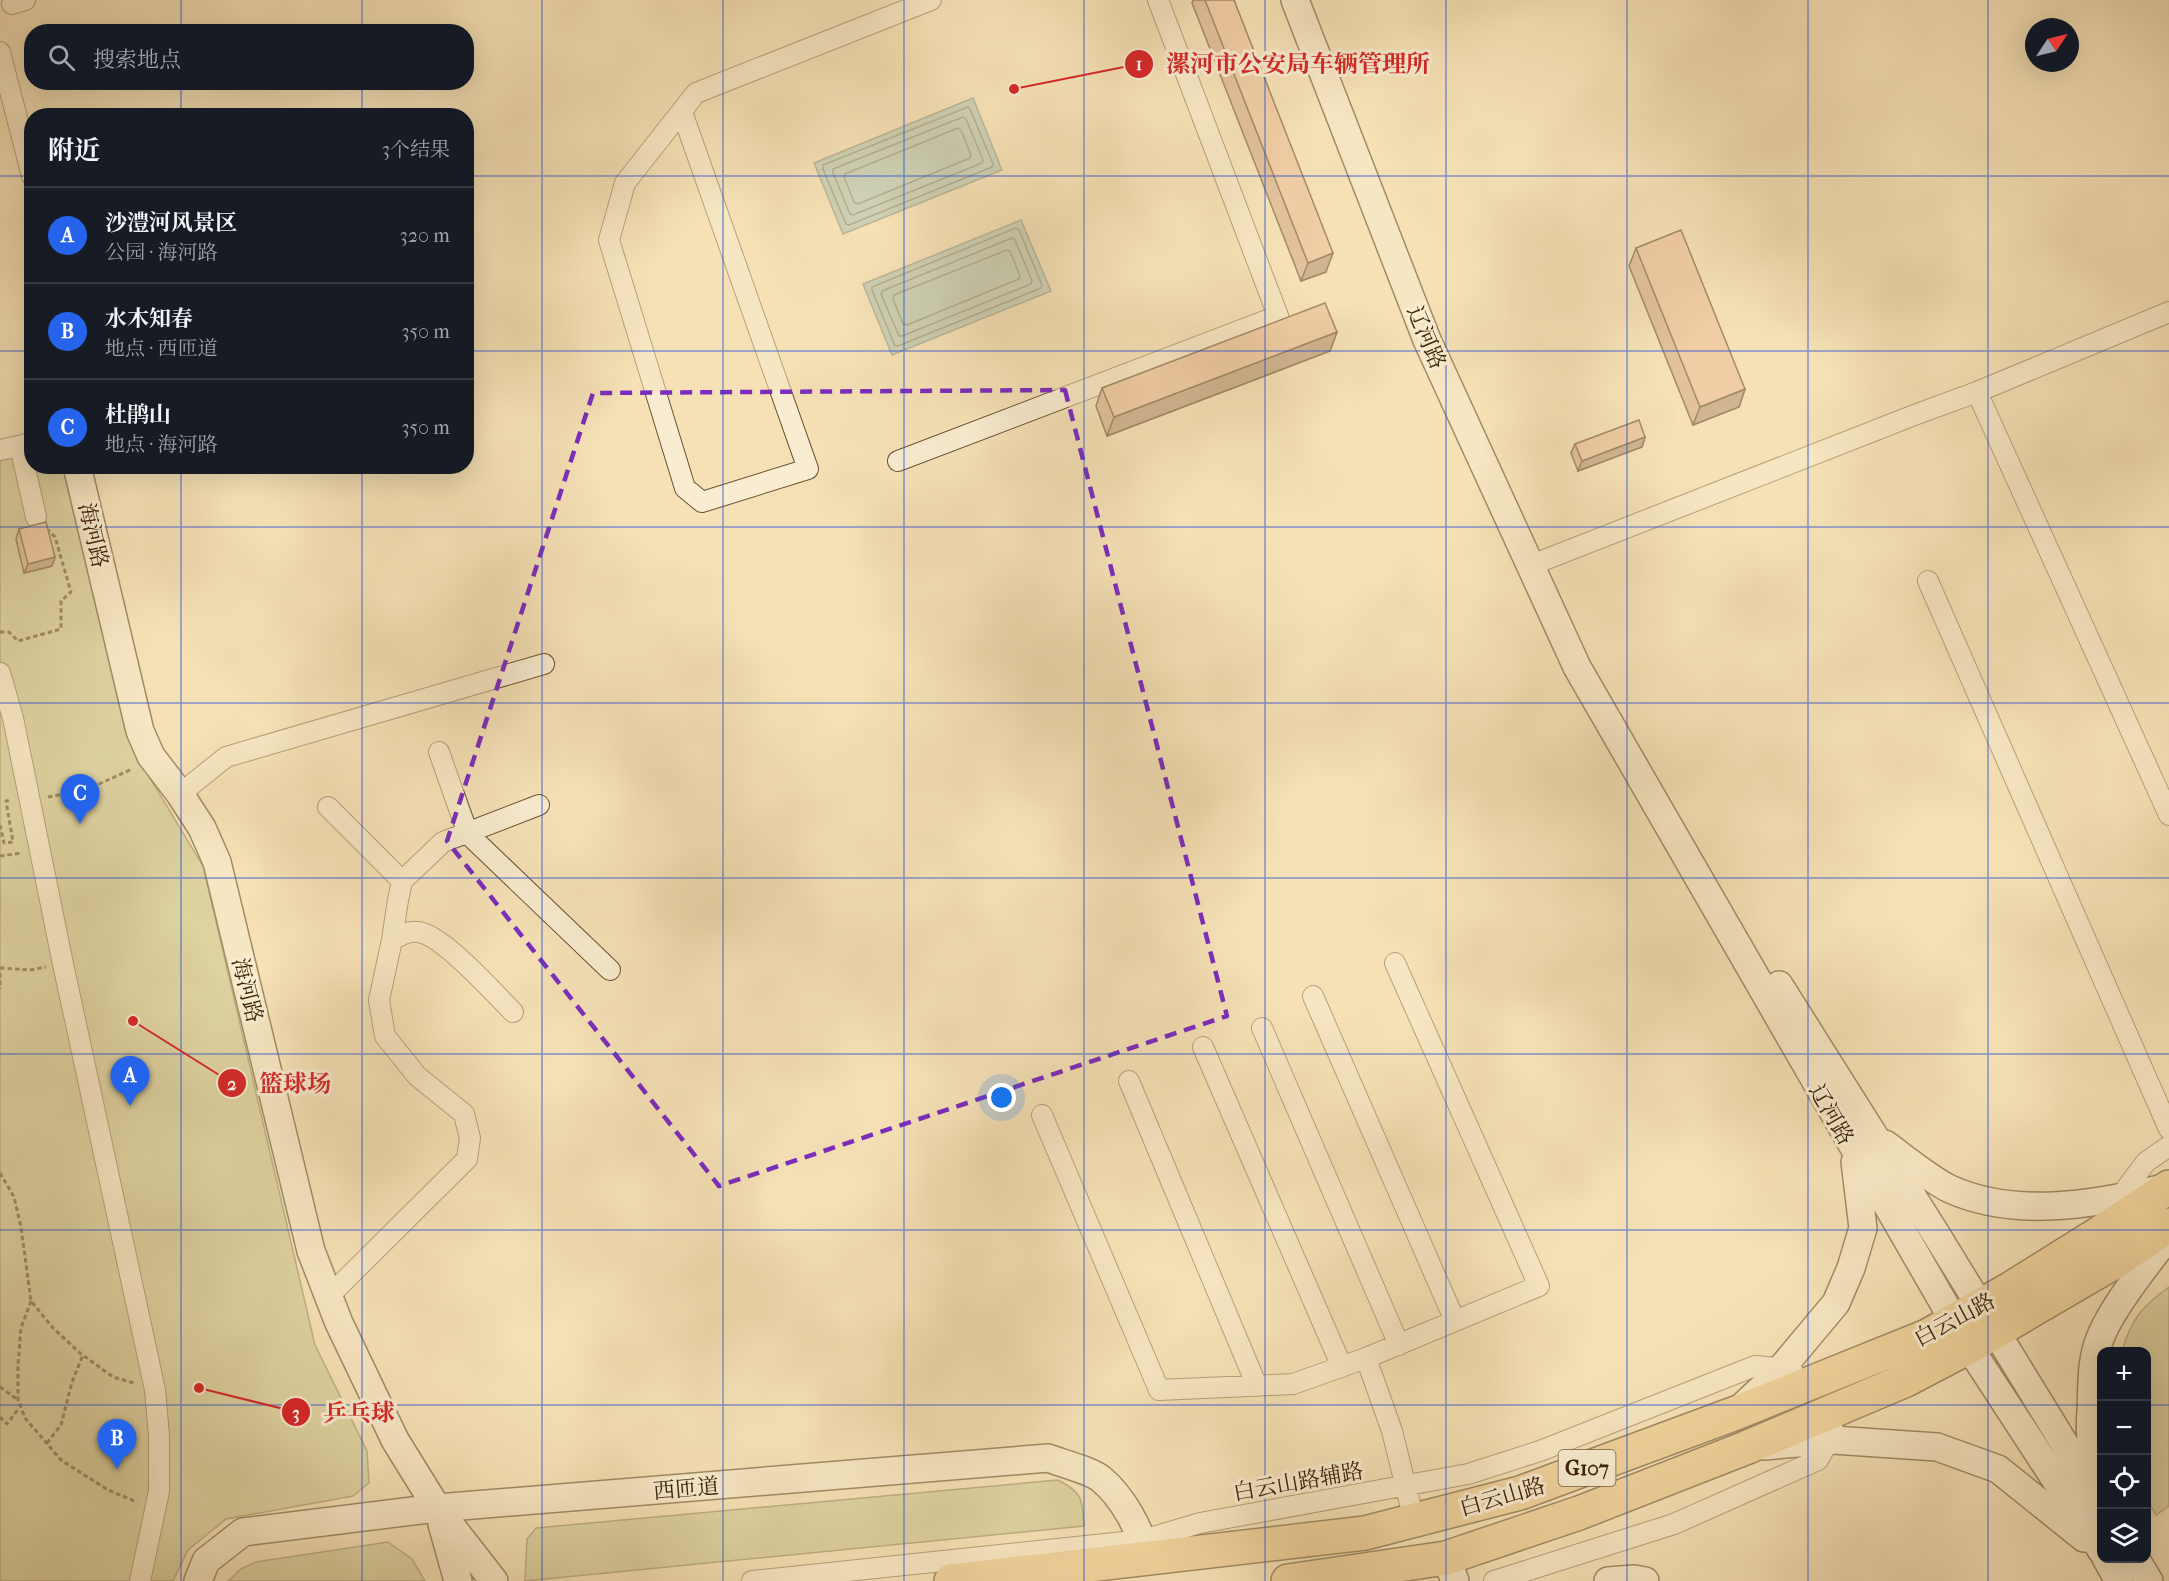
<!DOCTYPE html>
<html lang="zh">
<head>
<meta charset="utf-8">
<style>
	:root { --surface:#171b24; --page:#242831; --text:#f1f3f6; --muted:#9ea1a6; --line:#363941; --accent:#2563eb }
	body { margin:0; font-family:"IM FELL French Canon","Noto Serif SC",serif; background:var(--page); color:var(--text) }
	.controls { position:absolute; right:18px; bottom:18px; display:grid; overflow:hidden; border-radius:12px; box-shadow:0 6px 24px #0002 }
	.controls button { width:54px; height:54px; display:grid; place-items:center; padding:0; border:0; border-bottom:2px solid var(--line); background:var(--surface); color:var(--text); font:30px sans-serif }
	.compass { position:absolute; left:2025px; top:18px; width:54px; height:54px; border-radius:50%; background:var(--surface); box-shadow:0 6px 24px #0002; rotate:55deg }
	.you { position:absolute; left:1002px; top:1098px; width:21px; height:21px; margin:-15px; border:4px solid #fff; border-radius:50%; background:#1a73e8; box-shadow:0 0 0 9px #1a73e833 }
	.badge { display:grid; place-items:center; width:39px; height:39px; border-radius:50%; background:var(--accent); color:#fff; font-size:20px; font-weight:700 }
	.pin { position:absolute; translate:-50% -50px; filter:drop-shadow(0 2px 3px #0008) }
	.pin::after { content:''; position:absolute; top:32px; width:21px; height:18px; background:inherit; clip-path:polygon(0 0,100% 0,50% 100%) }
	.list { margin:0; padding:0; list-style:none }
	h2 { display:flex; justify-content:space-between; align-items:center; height:78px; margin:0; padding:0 24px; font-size:26px }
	h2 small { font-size:20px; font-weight:400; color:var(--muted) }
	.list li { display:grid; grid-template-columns:39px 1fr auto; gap:18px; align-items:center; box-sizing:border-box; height:96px; padding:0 24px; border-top:2px solid var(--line) }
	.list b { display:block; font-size:22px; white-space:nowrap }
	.list p { margin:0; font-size:20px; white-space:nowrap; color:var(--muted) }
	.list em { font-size:20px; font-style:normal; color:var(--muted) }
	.icon { flex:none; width:33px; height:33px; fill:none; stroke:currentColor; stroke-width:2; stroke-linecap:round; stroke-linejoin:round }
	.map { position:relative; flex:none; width:2169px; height:1581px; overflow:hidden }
	.search { position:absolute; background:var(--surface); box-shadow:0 6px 24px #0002; left:24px; top:24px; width:450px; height:66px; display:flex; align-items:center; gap:15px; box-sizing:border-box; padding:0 21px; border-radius:24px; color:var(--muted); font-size:22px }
	.panel { position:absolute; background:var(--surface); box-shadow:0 6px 24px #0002; left:24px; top:108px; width:450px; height:366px; border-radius:24px }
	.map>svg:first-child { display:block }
</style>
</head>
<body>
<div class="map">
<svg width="2169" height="1581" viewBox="0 0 2169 1581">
	<rect width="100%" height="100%" fill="#f6e1b7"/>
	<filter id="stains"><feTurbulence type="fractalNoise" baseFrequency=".00333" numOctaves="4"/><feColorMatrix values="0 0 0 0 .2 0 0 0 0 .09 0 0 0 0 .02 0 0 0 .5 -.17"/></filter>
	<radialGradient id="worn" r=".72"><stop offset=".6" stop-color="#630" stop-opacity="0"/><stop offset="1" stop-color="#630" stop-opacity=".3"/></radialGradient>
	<path fill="#c3c189" stroke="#7f7247" stroke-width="1.5" d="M31 450 32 466 63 467 133 750 203 866 315 1345 367 1451 369 1483 353 1496 226 1519 188 1550 173 1581H0V458Z
		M2169 1287V1506L2156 1515 2147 1500 2146 1352 2122 1351C2131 1320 2142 1306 2169 1287Z
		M1058 1480C1083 1493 1082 1499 1084 1526L525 1581 527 1539 536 1528Z
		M388 1542 412 1559 425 1581H228L241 1569 256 1562Z"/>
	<path fill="#9dbcb3" stroke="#767f6d" stroke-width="1.5" d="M973 98 1002 170 843 234 814 163Z
		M1021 220 1051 291 892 355 863 284Z"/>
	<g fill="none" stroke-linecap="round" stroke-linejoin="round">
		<path stroke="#6c705c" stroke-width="1.5" d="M968 107 970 109 993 164 992 167 849 225 846 224 823 169V165Z
			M963 117 966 119 983 160 982 163 853 215 850 214 833 173V169Z
			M958 128 961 130 971 155 970 158 858 204 854 202 844 177 845 174Z
			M1016 228 1019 230 1042 285 1041 288 898 346H895L872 290V287Z
			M1012 238 1015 240 1032 281 1031 284 902 336H899L881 294 882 291Z
			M1007 250 1010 251 1020 276 1019 279 907 325 903 324 893 299 894 295Z"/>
		<defs>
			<path id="street" d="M12 4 25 0
				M0 52 32 176
				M682 112 808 469 702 502 685 488 609 240 625 183 696 93 931 0
				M1977 392 2169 815
				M20 446 36 517
				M0 450 32 443
				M898 461 1278 316 1158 0
				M1529 566 1917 414 1977 392 2169 312
				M1928 581 2169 1129
				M0 673 13 718 63 964 155 1390 159 1436V1491L140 1581
				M439 752 468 834 610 970
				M180 794 226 757 544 664
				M328 807 402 881
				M392 940C401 935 408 931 418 932 442 934 495 994 513 1012
				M1313 996 1455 1321
				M1262 1028 1399 1345
				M1203 1047 1342 1367
				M1129 1081 1257 1386
				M1042 1115 1159 1390 1293 1384 1366 1358 1539 1286 1395 963
				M2116 1202 2146 1162 2169 1146
				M329 1296 467 1159 470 1138 464 1114 417 1076 385 1036 379 1000 392 940 398 900 402 881 443 842 539 805
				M1366 1358 1392 1431 1414 1520
				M752 1581 1143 1540 1200 1523 1468 1474 1540 1451 1755 1366 1792 1369
				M1494 1581 1674 1524 1818 1460 1834 1432"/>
			<path id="secondary" d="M1295 0 1427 340 1577 667 1969 1347 2102 1551
				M77 466 140 731 151 756 180 794 202 828 217 862 311 1251 339 1323 395 1440 437 1508 494 1581
				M1779 985 1936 1234 2102 1505
				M1885 1144C1903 1157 1931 1180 1950 1189 2014 1218 2093 1205 2159 1189
				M1743 1406 1775 1376 1836 1303 1851 1268 1863 1228 1855 1162
				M1764 1446 1833 1440 1937 1447 1998 1469 2084 1538
				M2101 1487C2091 1463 2089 1437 2091 1411 2092 1390 2091 1367 2097 1347 2107 1312 2147 1265 2169 1235
				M442 1524 458 1581
				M1446 1558 1455 1581
				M2106 1558 2119 1581
				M2135 1558 2149 1581
				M198 1581 206 1561 243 1532 437 1508 1048 1458C1061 1463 1092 1471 1101 1479 1123 1497 1142 1532 1147 1559
				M1608 1581 1634 1579 1645 1581"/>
			<path id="highway" d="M951 1581 1365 1533 1520 1493 1736 1413 1927 1336 2010 1289 2098 1234 2169 1187
				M1288 1581 1446 1558 1579 1513 1748 1447 1906 1380 1969 1347 2118 1260 2169 1225"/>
		</defs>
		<use href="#street" stroke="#6a5232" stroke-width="22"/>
		<use href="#secondary" stroke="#3b2305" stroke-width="30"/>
		<use href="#highway" stroke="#3b2305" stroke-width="36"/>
		<path stroke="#3b2305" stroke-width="3" stroke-dasharray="4.5 3" stroke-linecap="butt" d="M0 632H9L18 641 61 629V601L71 592 55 537 48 530
			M48 797 86 790 132 769
			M0 825 4 843 13 842 6 801 11 800
			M0 856 22 853
			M0 968 30 970 46 967
			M0 973V989
			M0 1173 14 1197 21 1227 31 1301 53 1328 80 1353 113 1377 134 1383
			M31 1301 21 1328 18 1365V1400L25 1418 61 1460 108 1490 137 1502
			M0 1387 18 1400
			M0 1417 7 1424 19 1408
			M47 1443 61 1425 72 1382 83 1355"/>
		<use href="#street" stroke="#f9ecd0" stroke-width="20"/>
		<use href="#secondary" stroke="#f9ecd0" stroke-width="27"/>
		<use href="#highway" stroke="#ebc07c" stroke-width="33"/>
	</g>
	<path fill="#ca9a7c" stroke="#3b2305" stroke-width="1.5" d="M1193 0H1234L1326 272 1301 281 1192 3Z
		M1636 248 1745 389 1739 407 1693 425 1629 266Z
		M1337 332 1330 351 1107 436 1096 406 1102 388Z
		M1645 437 1642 447 1578 471 1571 453 1575 444Z
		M19 529 55 557 52 566 24 573 16 539Z"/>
	<path fill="#a47d65" stroke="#3b2305" stroke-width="1.5" d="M1333 253 1326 272 1301 281 1308 263Z
		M1337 332 1330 351 1107 436 1114 417Z
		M1745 389 1739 407 1693 425 1700 407Z
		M1645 437 1642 447 1578 471 1582 461Z
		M55 557 52 566 24 573 28 564Z"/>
	<path fill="#ebb390" stroke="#3b2305" stroke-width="1.5" d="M1205 0H1234L1333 253 1308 263Z
		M1681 230 1745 389 1700 407 1636 248Z
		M1325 303 1337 332 1114 417 1102 388Z
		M1639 420 1645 437 1582 461 1575 444Z
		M46 522 55 557 28 564 19 529Z"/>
	<path d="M0 0H2169V1581H0ZM1065 390 1227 1016 719 1186 447 841 593 393Z" fill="#f6e1b7" fill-opacity=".55" fill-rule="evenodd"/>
	<path fill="none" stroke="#7b2cbf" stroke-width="4.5" stroke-dasharray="12 8" stroke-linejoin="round" d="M1065 390 1227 1016 719 1186 447 841 593 393Z"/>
	<path fill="none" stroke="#1d4ed8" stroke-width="1.5" stroke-opacity="0.55" d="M181 0V32M362 0V32M542 0V1581M723 0V1581M904 0V1581M1084 0V1581M1265 0V1581M1446 0V1581M1627 0V1581M1808 0V1581M1988 0V1581M181 82V116M362 82V116M0 176H32M466 176H2169M0 351H32M466 351H2169M181 466V1581M362 466V1581M0 527H2169M0 703H2169M0 878H2169M0 1054H2169M0 1230H2169M0 1405H2102M2146 1405H2169"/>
	<g text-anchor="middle" stroke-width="6" stroke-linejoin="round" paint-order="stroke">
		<rect fill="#f9ecd0" stroke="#745f42" stroke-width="1.5" x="1558.5" y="1450" width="57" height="36" rx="4.5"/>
		<g font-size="21" font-weight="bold" fill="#3b2305">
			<text x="1587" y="1475">G107</text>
		</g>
		<g font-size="22" fill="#3b2305" stroke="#f9ecd0">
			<text transform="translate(1427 337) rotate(67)" y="8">辽河路</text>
			<text transform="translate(94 535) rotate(77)" y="8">海河路</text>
			<text transform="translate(248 990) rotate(76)" y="8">海河路</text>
			<text transform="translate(1832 1114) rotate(60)" y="8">辽河路</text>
			<text transform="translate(1954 1319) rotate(-28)" y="8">白云山路</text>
			<text transform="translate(1298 1481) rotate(-10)" y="8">白云山路辅路</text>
			<text transform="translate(686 1488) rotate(-5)" y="8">西匝道</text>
			<text transform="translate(1502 1496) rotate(-16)" y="8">白云山路</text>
		</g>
	</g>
	<path fill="none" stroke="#d62828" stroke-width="2" d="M1014 89L1139 64M133 1021L232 1083M199 1388L296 1412"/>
	<g fill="#d62828" stroke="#f9ecd0" stroke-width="2">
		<circle cx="1014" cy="89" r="6"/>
		<circle cx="133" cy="1021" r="6"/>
		<circle cx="199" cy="1388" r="6"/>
		<circle cx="1139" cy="64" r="15"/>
		<circle cx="232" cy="1083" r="15"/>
		<circle cx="296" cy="1412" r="15"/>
	</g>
	<g font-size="18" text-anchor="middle" font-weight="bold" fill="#fff">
		<text x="1139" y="70">1</text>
		<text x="232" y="1090">2</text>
		<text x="296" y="1419">3</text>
	</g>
	<g font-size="24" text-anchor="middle" font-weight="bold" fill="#d62828" stroke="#f9ecd0" stroke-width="6" stroke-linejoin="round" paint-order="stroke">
		<text x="1298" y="72">漯河市公安局车辆管理所</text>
		<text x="295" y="1092">篮球场</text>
		<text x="359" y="1421">乒乓球</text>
	</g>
	<rect width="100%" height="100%" filter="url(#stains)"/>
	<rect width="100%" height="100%" fill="url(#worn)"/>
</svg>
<div class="controls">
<button>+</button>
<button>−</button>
<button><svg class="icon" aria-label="locate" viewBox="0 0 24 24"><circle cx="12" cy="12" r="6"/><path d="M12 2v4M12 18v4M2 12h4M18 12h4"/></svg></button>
<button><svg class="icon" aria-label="layers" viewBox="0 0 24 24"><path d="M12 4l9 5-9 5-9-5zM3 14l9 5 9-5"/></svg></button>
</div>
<svg class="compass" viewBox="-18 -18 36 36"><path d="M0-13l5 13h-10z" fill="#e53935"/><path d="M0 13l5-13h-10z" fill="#9ea1a6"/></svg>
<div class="you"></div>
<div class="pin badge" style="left:130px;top:1106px">A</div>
<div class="pin badge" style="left:117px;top:1469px">B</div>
<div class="pin badge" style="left:80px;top:824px">C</div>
<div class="search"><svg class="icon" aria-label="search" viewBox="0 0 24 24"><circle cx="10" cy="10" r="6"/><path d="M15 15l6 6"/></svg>搜索地点</div>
<section class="panel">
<h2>附近<small>3个结果</small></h2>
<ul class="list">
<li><span class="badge">A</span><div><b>沙澧河风景区</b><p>公园 · 海河路</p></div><em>320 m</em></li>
<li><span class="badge">B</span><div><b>水木知春</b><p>地点 · 西匝道</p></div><em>350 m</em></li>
<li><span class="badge">C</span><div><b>杜鹃山</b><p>地点 · 海河路</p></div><em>350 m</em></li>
</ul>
</section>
</div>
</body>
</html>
